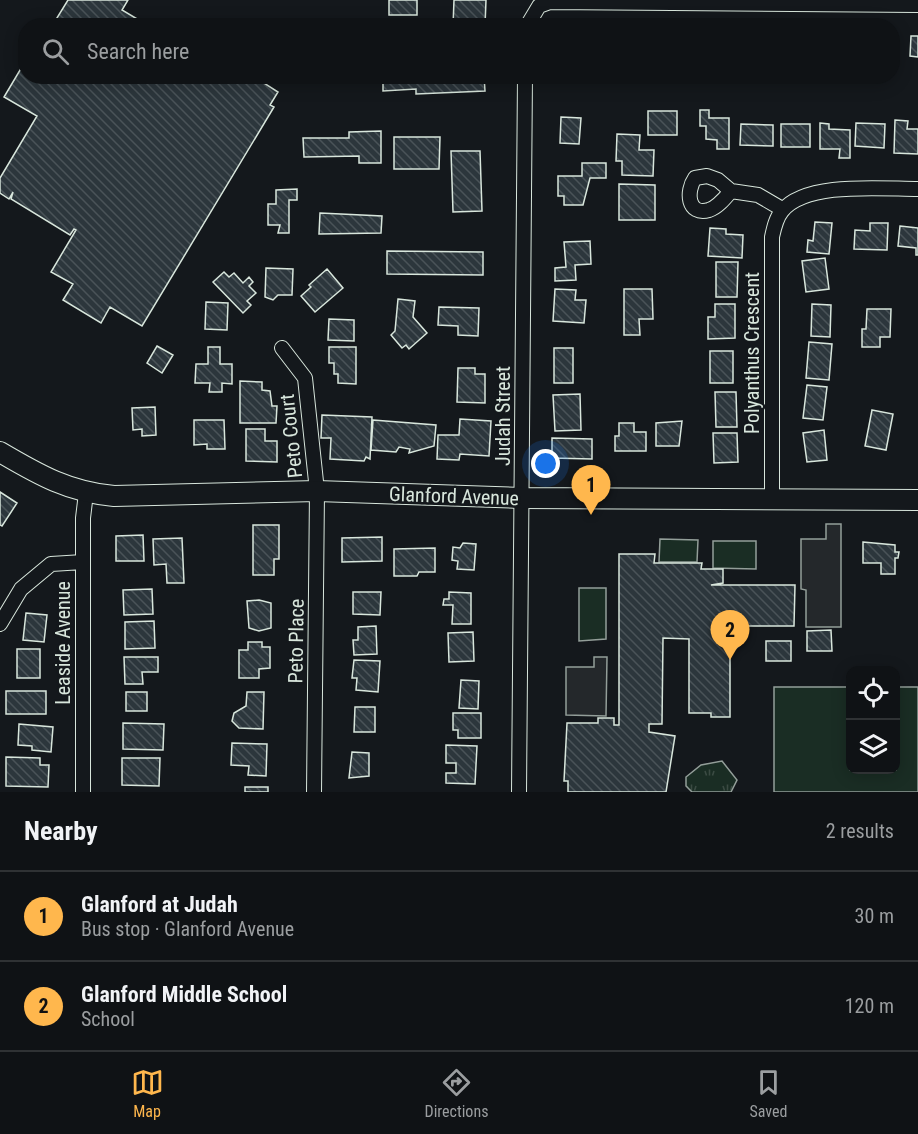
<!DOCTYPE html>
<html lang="en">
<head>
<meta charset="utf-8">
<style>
	:root { --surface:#0f1215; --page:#1d2022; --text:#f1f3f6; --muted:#9b9ea0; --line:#2f3234; --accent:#ffb74d }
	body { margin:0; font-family:"Roboto Condensed",sans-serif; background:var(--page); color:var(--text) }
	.controls { position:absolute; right:18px; bottom:18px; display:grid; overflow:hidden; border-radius:12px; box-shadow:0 3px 15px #0003 }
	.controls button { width:54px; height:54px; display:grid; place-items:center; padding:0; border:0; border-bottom:2px solid var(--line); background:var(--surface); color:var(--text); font:30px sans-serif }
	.you { position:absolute; left:546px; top:464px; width:21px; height:21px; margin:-15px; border:4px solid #fff; border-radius:50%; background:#1a73e8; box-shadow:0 0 0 9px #1a73e833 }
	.badge { display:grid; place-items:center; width:39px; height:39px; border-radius:50%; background:var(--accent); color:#111; font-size:20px; font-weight:700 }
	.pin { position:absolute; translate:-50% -50px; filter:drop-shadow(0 2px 3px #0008) }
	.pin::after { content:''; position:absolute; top:32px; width:21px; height:18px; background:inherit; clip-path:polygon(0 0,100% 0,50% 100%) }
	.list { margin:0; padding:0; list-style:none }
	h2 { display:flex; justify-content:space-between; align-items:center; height:78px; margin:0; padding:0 24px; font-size:26px }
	h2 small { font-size:20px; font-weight:400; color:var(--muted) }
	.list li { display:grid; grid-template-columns:39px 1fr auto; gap:18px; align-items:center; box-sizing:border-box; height:90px; padding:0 24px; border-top:2px solid var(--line) }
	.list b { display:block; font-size:22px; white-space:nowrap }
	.list p { margin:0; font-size:20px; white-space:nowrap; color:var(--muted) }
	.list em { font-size:20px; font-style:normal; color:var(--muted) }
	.icon { flex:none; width:33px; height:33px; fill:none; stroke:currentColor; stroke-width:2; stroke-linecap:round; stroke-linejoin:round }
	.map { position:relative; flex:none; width:918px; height:792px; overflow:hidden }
	.search { position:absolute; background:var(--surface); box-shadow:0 3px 15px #0003; left:18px; right:18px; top:18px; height:66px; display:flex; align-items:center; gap:15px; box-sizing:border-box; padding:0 21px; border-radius:24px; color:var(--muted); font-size:22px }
	.sheet { height:258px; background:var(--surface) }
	nav { display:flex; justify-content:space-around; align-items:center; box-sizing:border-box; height:84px; border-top:2px solid var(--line); background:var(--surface); font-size:16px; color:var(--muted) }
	nav a { display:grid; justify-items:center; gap:3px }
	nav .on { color:var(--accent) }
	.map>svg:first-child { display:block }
</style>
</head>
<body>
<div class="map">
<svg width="918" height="792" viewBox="0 0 918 792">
	<defs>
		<pattern id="grass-tufts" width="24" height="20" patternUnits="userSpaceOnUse" patternTransform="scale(1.5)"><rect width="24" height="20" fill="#1a2d24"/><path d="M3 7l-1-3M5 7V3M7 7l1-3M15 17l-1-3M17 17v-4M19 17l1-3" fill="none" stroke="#3b4b43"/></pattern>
		<pattern id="building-back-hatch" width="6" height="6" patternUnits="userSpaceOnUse" patternTransform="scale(1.5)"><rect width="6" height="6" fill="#2c363c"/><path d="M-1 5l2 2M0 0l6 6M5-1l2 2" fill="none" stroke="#4a5358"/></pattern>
	</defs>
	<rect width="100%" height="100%" fill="#14181c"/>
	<path fill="url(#grass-tufts)" stroke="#939e99" stroke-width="1.5" d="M722 761 737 780 731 792H692L686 786V777L701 765Z"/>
	<path fill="#1a2d24" stroke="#939e99" stroke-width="1.5" d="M660 539 698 540 697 562H659Z
		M713 541H756V569L713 568Z
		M579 588H606V639L579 641Z
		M774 687H850V770H896V687H918V792H774Z"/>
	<path fill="#24282b" stroke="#939e99" stroke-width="1.5" d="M826 524H841V627H806V590L801 589V539H826Z
		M594 657H607L606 716 566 715V667H594Z"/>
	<path fill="url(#building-back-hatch)" stroke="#d8e6dc" stroke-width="1.5" d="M68 0H128L122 10 149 26H52Z
		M389 0H417V15H389Z
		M454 0H486L485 26H453Z
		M892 36 898 37 897 57H892Z
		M911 36H918V57L910 56Z
		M26 60V76H253L278 92 270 105 274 107 142 326 110 307 101 323 63 300 73 284 51 272 76 230 74 229 70 235 11 199 13 192 9 199 0 193V178L37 116 4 97Z
		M383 76H484L485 91 416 94V89L383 91Z
		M700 110H709V118H729V149H717V140L706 139V126H700Z
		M648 111H677V135H648Z
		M561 117 581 118 579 144 560 143Z
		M895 120 908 121 907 129H918V154L894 153Z
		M820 123 829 124V129L850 130V158H839L840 149H820Z
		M856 123 885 124 884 148 855 146Z
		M741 124 773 125V146L740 145Z
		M781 124H810V147H781Z
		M381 131V163H359V156L304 157 303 138H349V132Z
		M617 134 640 135 639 150H654L653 176 622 175V161H616Z
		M394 137H440L439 169H394Z
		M451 151H480L482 211 453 212Z
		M582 163H606V178H590L583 205H564V196H558V176H582Z
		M619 184 655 185V220H619Z
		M297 189V200H289V233H278L280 225H268V204H276V190Z
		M320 213 382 216 381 233 319 234Z
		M815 222 832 223 829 254 807 252 808 240 813 241Z
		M870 223H888L887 250 854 249 855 230 870 231Z
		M900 226 918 228V255H916V248L898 246Z
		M710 228 726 229V234L743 235 742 258 708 256Z
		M590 241 591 264 575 265 576 280 555 281V268L566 267 564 242Z
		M387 251 483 252V275L387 274Z
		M825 258 829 289 806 292 802 261Z
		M716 262H738L737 297H716Z
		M266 268 293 269 292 295H278L273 300 265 297Z
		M327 269 343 288 315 312 301 296 311 287 309 285Z
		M224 272 229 277 234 273 243 283 249 277 253 282 249 286 256 293 247 301 251 305 243 313 213 282Z
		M555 289 576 290 575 300H586L584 323 553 321Z
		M624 289H652L653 319H639L640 335H624Z
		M398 299 415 301 413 317 427 333 409 349 406 345 402 348 391 335 395 331Z
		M206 302 228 303 227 330 205 329Z
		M715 304H735V338L708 339V317H715Z
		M812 304 831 305 830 337 811 336Z
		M439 307 479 308 478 336 458 335V326L438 325Z
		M867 309H891L890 337H880V347H862V329H866Z
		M329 319 354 320V341L328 340Z
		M809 342 832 344 829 380 806 378Z
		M157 346 173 355 162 373 147 363Z
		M208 347H220V364H232V384L222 383V392H209L210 383H195L196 364H208Z
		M329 347H356V384L338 383V374H334V363H329Z
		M554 348H573V383H554Z
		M710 351H733V383H710Z
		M458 368H475V374H485V403L457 402Z
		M240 381 262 382V390L270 391 272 406H277L276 423H240Z
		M807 385 827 387 823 420 803 418Z
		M715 392H736L737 427H716Z
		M580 394 581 430 555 431 553 395Z
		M155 407 156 435 142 436V429L133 430 132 408Z
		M872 410 893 414 886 450 865 446Z
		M322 415 372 417 370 459 366 457 364 461 330 459 331 438H321Z
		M460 419 491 421 489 456 460 454 459 460 437 459 438 435H459Z
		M194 420H224L225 449H207V444L194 445Z
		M373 420 436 425 434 446 409 453 410 449 399 447 396 452 371 450Z
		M682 421 679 446H656V423Z
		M619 423H634V432H646V451H615V436H619Z
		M246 429H265V441H277V462L246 461Z
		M824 430 827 460 807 462 803 433Z
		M713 433H737L738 462 714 463Z
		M552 438 592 439V459L552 458Z
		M0 492 17 503 2 526 0 525Z
		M253 525H279V559H274V575H253Z
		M143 535 144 561H116V536Z
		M382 537V561L342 562V538Z
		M182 538 184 583H167L166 564 154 565 153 539Z
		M863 542 895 545V552H899L898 558H895V574H881V563H863Z
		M463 543 476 544 474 570 457 569 458 561 452 560 453 547 460 548Z
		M435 548V572H419L417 576H394V549Z
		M619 554H655L654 563H702L701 569H723V583L711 585H795L794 626H741V644L730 654V717H711V713H689V639L663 638 662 724H649V732L675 736 666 792H568V781H564L567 723H598V718H614V725H619Z
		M152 589 153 614 124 615 123 590Z
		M353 592H381L380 615 353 614Z
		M449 592 471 593V624H452L453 605H443L444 599H449Z
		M259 600 271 603V628L259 631 249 628 247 601Z
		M26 613 47 615 44 642 23 640Z
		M154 621 155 648 125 649V622Z
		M376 626 377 654 354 655 353 640H358V627Z
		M831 630 832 651H807V631Z
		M473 632 474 661 449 662 448 633Z
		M766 641H791V661H766Z
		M248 642H262V647H270V668L259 669V678H239V650H248Z
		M17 649H40V678H17Z
		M124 657H158V672H142L143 684H125Z
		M354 660 380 661 378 692 356 690 357 678H352Z
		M461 680 479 681 478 709 459 708Z
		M6 691H46V714H6Z
		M126 692H147V711H126Z
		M247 692H264L263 729 239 728 232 721 234 713 246 706Z
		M355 707H375V732H354Z
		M453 713H481V738H458V730H453Z
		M123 723 164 724 163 750 123 749Z
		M19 724 53 727 51 752 32 750V746L18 745Z
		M232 743 267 744 266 776 248 775 249 766 231 765Z
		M446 745 477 746 475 784 446 783V773H456V763H446Z
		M352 752 369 753V776L349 778Z
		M6 757 40 758V765H49L48 787 6 786Z
		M122 758H160L159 786 122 785Z
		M245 787H268V792H245Z"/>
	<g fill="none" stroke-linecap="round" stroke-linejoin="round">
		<defs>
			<path id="street" d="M527 26 539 6 550 2 918 5
				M731 191C725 198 718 207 709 210 687 216 686 191 695 178L707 176 718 180 731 191 758 195 782 209
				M282 348 305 378 317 491 314 792
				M772 499V237C774 228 776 218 782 211 806 181 882 189 918 189
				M0 624 21 589 51 564 83 562
				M83 792V518L86 493
				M519 792 525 76"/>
			<path id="secondary" d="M0 452C39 475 69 492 114 496L317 491 522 498 918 500"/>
		</defs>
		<use href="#street" stroke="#d8e6dc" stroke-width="16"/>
		<use href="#secondary" stroke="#d8e6dc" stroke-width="22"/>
		<use href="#street" stroke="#14181c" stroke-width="14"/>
		<use href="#secondary" stroke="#14181c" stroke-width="20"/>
	</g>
	<g text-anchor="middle" stroke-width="4.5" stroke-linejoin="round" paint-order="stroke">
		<g font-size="20" fill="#d8e6dc" stroke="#14181c">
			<text transform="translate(752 353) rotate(-90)" y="7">Polyanthus Crescent</text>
			<text transform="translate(503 416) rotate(-90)" y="7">Judah Street</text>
			<text transform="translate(291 436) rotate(-96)" y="7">Peto Court</text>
			<text transform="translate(454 496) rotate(2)" y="7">Glanford Avenue</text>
			<text transform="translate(296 641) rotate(-89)" y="7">Peto Place</text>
			<text transform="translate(63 643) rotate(-90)" y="7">Leaside Avenue</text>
		</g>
	</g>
</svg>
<div class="controls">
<button><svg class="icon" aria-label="locate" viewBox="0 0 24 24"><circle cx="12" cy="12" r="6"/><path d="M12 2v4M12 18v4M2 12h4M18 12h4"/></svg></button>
<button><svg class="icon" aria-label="layers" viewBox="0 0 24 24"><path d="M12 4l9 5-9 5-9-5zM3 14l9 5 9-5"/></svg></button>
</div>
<div class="you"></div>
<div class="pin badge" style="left:591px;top:515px">1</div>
<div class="pin badge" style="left:730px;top:660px">2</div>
<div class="search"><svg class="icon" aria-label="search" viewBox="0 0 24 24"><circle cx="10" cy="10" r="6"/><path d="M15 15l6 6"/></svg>Search here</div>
</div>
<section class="sheet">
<h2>Nearby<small>2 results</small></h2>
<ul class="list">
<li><span class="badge">1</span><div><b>Glanford at Judah</b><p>Bus stop · Glanford Avenue</p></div><em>30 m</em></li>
<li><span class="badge">2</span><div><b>Glanford Middle School</b><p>School</p></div><em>120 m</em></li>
</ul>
</section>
<nav>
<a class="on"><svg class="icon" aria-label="map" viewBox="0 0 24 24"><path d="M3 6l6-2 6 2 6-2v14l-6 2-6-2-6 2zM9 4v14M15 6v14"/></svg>Map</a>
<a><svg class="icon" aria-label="directions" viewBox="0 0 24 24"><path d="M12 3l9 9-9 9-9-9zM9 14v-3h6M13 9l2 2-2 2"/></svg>Directions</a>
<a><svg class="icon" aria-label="saved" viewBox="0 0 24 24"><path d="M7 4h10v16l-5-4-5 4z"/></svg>Saved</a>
</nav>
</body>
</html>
